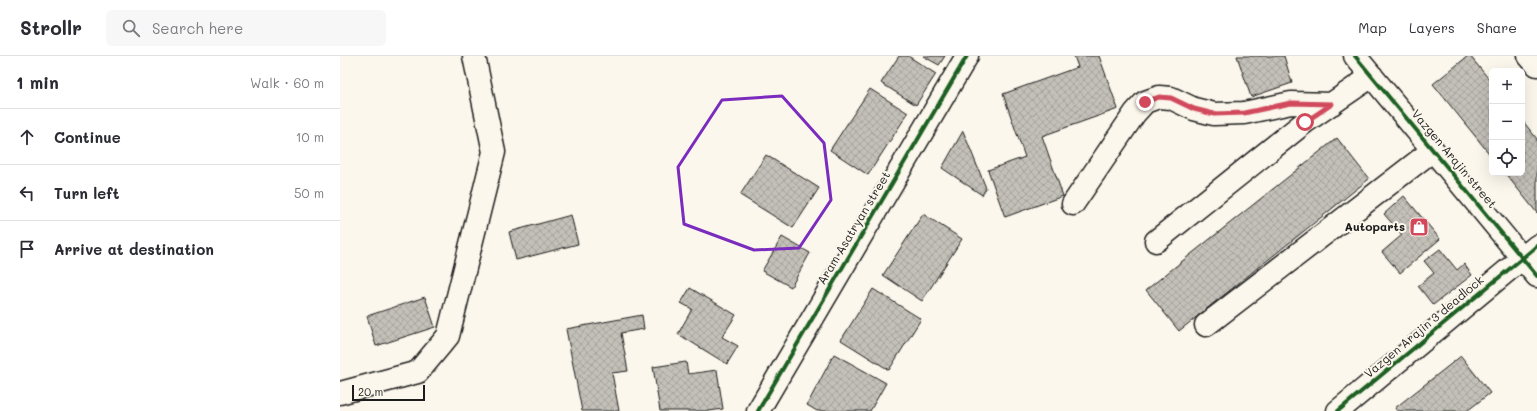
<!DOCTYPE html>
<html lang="en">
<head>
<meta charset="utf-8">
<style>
	:root { --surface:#fff; --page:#f7f7f7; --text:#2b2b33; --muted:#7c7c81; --line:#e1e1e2 }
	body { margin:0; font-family:Mali,sans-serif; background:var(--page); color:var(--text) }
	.controls { position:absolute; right:12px; top:12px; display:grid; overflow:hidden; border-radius:6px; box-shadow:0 4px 16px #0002 }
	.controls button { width:36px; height:36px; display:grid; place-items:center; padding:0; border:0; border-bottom:1px solid var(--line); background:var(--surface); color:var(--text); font:20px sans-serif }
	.scale { position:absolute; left:12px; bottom:10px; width:73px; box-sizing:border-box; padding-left:4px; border:2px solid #1c1c1c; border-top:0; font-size:11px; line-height:14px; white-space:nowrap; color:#1c1c1c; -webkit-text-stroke:3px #fbf7ec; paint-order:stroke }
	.stop { position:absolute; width:12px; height:12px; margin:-9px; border:3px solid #d1495b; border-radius:50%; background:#fff }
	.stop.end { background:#d1495b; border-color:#fff; box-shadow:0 1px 4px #0008 }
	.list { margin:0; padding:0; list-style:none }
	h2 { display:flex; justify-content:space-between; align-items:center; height:52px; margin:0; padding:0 16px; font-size:17px }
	h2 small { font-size:13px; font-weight:400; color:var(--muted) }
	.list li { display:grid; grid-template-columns:26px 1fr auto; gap:12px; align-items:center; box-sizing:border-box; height:56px; padding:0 16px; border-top:1px solid var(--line) }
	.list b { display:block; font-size:15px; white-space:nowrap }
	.list em { font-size:13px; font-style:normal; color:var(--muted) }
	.icon { flex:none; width:22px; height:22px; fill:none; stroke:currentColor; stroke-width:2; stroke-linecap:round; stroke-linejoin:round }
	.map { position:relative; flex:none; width:1197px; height:355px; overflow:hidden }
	header { display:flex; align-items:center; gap:24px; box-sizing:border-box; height:56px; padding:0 20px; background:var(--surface); border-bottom:1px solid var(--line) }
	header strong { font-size:19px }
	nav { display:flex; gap:22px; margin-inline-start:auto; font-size:14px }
	.search { width:280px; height:36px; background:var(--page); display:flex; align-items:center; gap:10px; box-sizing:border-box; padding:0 14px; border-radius:6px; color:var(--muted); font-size:15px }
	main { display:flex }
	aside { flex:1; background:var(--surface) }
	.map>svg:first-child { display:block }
</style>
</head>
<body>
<header>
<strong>Strollr</strong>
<div class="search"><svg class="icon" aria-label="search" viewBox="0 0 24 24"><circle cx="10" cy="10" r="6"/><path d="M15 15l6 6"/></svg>Search here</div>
<nav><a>Map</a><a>Layers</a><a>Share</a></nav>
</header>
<main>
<aside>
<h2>1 min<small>Walk · 60 m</small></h2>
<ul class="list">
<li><svg class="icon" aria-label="ahead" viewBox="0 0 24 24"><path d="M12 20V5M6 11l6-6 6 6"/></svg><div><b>Continue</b></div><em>10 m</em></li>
<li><svg class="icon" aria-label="left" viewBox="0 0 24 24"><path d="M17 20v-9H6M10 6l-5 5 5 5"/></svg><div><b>Turn left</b></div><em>50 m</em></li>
<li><svg class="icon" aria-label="arrive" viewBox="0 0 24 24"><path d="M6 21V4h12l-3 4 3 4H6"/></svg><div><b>Arrive at destination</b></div></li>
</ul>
</aside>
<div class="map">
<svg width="1197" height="355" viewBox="0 0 1197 355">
	<defs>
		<pattern id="building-cross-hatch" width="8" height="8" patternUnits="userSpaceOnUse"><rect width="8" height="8" fill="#c3c0b8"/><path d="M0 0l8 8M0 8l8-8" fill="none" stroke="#a7a49e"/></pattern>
	</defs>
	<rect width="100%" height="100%" fill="#fbf7ec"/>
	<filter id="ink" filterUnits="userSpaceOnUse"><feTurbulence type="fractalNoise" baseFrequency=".025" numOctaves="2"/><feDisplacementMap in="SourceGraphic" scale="8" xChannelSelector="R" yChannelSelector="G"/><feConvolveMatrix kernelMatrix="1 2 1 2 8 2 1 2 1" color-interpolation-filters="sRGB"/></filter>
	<g filter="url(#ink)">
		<path fill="url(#building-cross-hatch)" stroke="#1c1c1c" d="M559 0H568L596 18 576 49 541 27Z
			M583 0H605L599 9Z
			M734 0H759L778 53 702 80 723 140 665 161 648 114 685 101 663 38 738 11Z
			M897 0H944L952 27 911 41Z
			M1128 0H1130L1152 27V101L1093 28Z
			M530 33 568 57 528 119 490 94Z
			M1182 64 1197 83V157L1165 117H1182Z
			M623 75 646 132 642 139 602 112Z
			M997 82 1029 123 839 275 806 234Z
			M426 99 479 132 453 172 400 139Z
			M1064 140 1100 183 1060 217 1042 196 1062 179 1044 158Z
			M583 158 622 183 582 245 543 219Z
			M231 159 238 188 176 204 169 176Z
			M442 181 470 197 451 231 422 215Z
			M1100 193 1117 214 1124 208 1132 219 1093 249 1078 230 1094 217 1084 205Z
			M350 232 396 259 382 281 398 290 387 308 338 278 352 253 341 247Z
			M533 233 581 263 549 314 501 284Z
			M85 241 95 271 36 290 27 260Z
			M302 259 304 273 281 277 288 315 272 317 279 355H242L226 273Z
			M494 298 546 327 530 355H477L467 349Z
			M1121 300 1150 337 1127 355H1057L1055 352Z
			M346 306 348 318 377 314 383 353 369 355H320L313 311Z"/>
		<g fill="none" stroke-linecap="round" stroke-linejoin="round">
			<defs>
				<path id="minor" d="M1015 0 1197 220
					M1189 0 1197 9
					M733 148 795 57 805 46 819 41 831 42 854 53 874 58 904 57 951 47 992 48
					M816 185 965 66 1032 20
					M866 269 1093 94
					M0 337 78 316 108 280 154 96 134 0
					M418 355 627 0
					M998 355 1197 190"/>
			</defs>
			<use href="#minor" stroke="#1c1c1c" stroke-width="25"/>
			<use href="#minor" stroke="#fbf7ec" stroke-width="22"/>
			<defs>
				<path id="cycleway" d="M1015 0 1197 220
					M418 355 627 0
					M998 355 1197 190"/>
			</defs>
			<use href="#cycleway" stroke="#fbf7ec" stroke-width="6"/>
			<use href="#cycleway" stroke="#1b5e20" stroke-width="4"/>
		</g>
	</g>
	<g fill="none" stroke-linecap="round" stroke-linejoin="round" filter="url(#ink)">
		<path stroke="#d1495b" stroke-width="5" d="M805 46 819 41 831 42 854 53 874 58 904 57 951 47 992 48 965 66"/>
	</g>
	<path fill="none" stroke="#7b2cbf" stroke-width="3" stroke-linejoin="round" d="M442 40 484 87 491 144 459 192 414 194 344 168 338 111 382 44Z"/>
	<defs>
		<symbol id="shop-square" viewBox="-11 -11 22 22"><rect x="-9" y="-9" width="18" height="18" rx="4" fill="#d1495b" stroke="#fbf7ec"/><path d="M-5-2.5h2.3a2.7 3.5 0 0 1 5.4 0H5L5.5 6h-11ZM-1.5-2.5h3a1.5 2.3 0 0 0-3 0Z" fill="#fff"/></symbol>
	</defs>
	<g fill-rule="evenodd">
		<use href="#shop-square" x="1068" y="160" width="22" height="22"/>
	</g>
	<g text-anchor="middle" stroke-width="4" stroke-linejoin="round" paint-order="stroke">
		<g font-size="12" fill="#1c1c1c" stroke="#fbf7ec">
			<text transform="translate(1114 103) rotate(50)" y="4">Vazgen Arajin street</text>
			<text transform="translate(514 172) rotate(-59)" y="4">Aram Asatryan street</text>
			<text transform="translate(1084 271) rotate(-40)" y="4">Vazgen Arajin 3 deadlock</text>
		</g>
		<g font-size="12" font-weight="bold" fill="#1c1c1c" stroke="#fbf7ec" text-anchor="end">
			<text x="1065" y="175">Autoparts</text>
		</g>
	</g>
</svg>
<div class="controls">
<button>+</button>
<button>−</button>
<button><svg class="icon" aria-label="locate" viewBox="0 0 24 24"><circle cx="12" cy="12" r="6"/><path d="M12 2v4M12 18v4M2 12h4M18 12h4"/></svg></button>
</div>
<div class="scale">20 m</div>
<div class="stop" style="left:965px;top:66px"></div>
<div class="stop end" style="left:805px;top:46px"></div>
</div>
</main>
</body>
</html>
